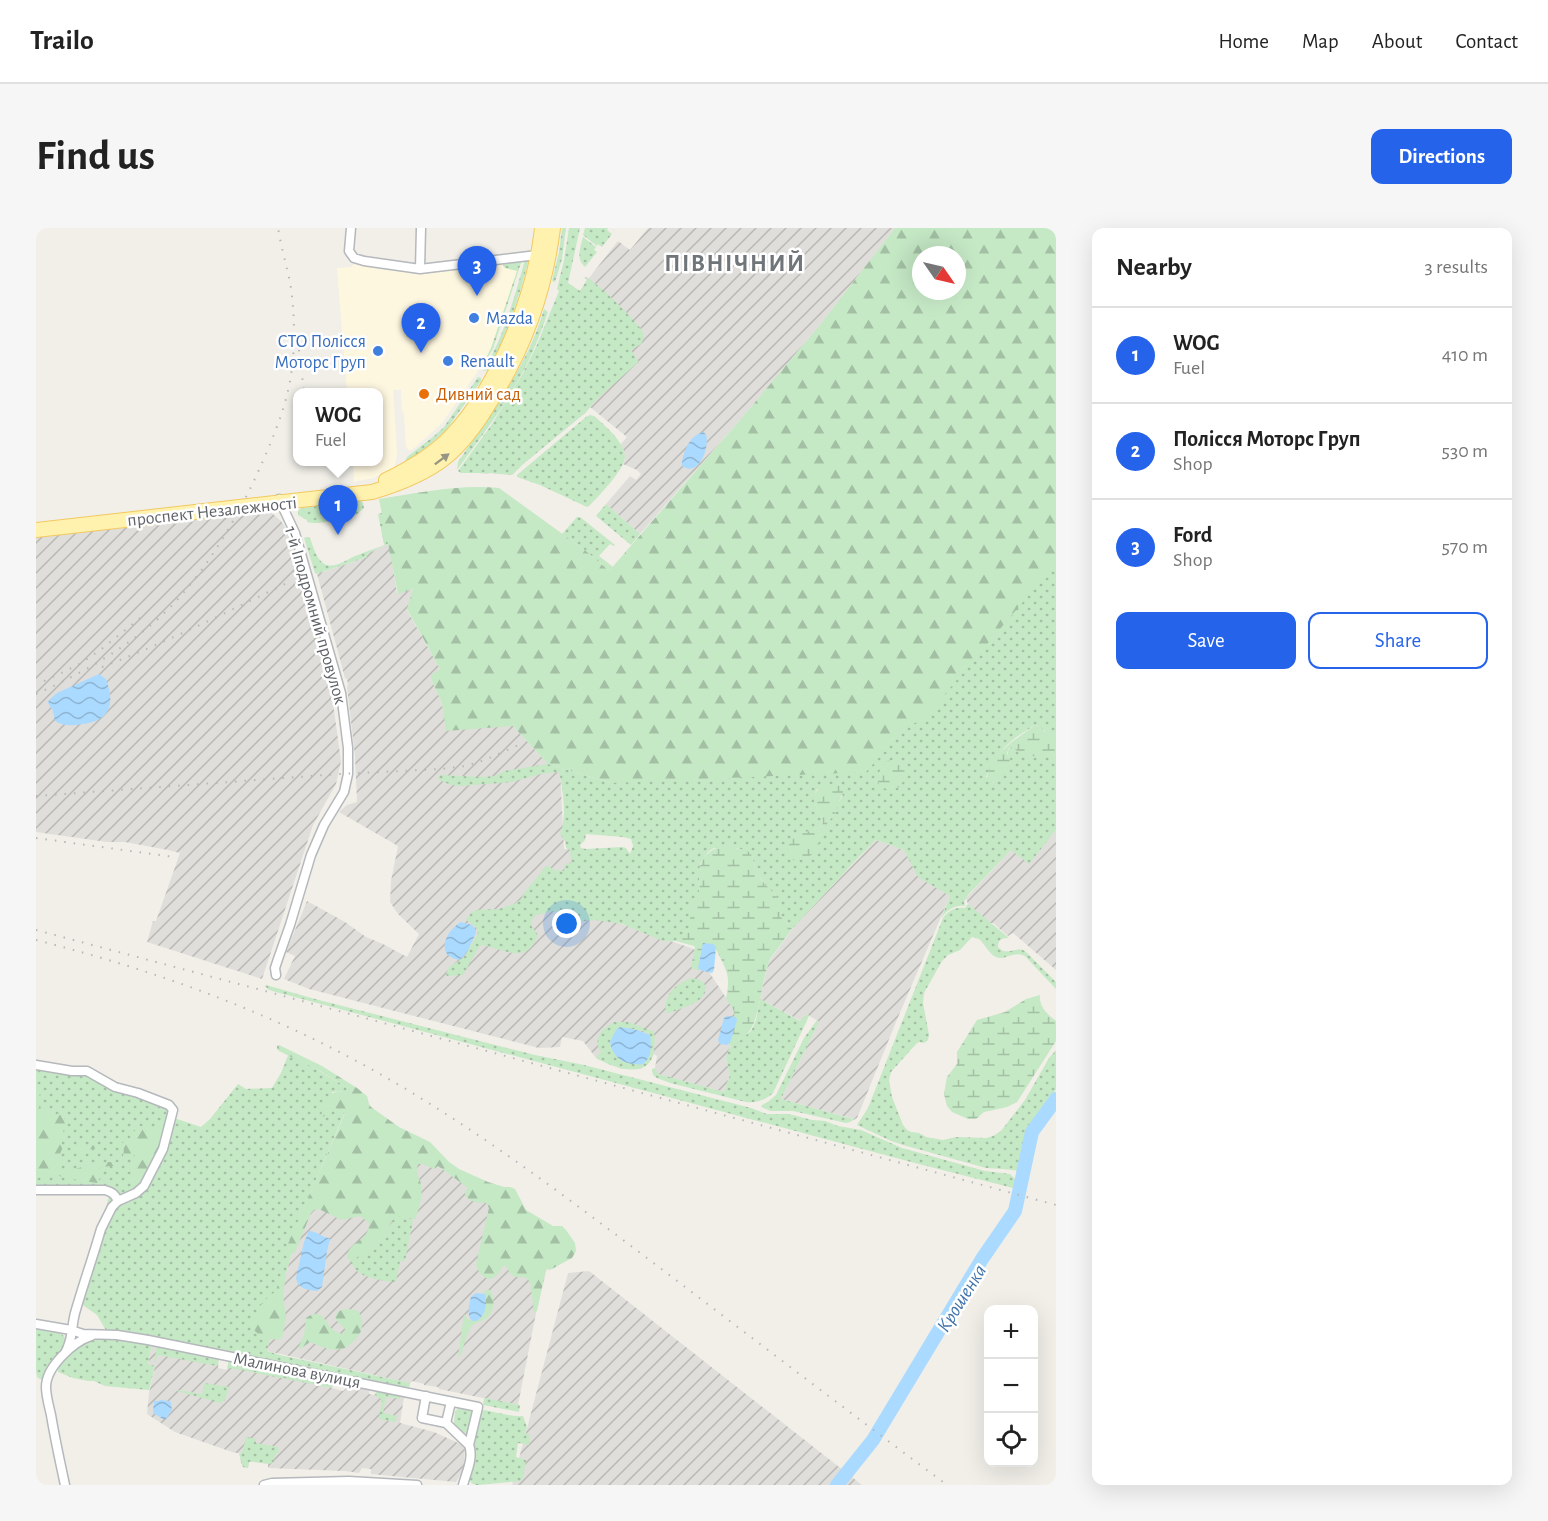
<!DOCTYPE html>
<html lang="en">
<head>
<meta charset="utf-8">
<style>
	:root { --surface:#fff; --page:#f6f6f6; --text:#222; --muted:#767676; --line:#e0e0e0; --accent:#2563eb }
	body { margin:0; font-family:"Alegreya Sans",sans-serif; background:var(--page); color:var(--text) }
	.controls { position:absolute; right:18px; bottom:18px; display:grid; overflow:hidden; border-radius:12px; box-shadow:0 6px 24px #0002 }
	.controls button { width:54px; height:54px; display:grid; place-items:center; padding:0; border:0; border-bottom:2px solid var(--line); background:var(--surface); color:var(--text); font:30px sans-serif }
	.compass { position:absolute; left:876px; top:18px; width:54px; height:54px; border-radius:50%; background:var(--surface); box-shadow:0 6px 24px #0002; rotate:124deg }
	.you { position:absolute; left:531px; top:696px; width:21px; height:21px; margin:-15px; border:4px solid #fff; border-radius:50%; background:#1a73e8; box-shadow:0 0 0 9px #1a73e833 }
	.badge { display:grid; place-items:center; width:39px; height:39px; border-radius:50%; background:var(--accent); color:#fff; font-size:20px; font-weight:700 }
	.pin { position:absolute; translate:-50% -50px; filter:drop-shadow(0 2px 3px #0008) }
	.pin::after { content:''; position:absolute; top:32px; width:21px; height:18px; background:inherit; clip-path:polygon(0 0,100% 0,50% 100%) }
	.popup { position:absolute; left:257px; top:160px; width:90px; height:78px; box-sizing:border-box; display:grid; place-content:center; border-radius:12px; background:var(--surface); filter:drop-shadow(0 2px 4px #0005); font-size:20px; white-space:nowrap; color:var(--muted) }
	.popup b { font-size:22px; color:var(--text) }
	.popup::after { content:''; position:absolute; left:50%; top:100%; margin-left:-12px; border:12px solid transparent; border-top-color:var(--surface) }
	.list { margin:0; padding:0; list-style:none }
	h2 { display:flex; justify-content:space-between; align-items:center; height:78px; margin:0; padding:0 24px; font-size:26px }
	h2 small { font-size:20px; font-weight:400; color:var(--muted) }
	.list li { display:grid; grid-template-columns:39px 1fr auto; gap:18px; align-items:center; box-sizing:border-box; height:96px; padding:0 24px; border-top:2px solid var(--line) }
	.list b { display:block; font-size:22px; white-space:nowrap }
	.list p { margin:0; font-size:20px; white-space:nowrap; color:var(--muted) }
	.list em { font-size:20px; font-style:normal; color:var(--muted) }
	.actions { display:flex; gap:12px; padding:18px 24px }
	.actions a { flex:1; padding:14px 0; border:2px solid var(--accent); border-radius:12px; text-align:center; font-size:21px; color:var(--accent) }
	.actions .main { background:var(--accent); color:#fff }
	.icon { flex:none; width:33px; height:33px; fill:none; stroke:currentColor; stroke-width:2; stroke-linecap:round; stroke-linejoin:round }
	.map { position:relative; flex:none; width:1020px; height:1257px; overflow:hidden; border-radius:12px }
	header { display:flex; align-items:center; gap:36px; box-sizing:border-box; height:84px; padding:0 30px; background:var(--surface); border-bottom:2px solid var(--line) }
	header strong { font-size:28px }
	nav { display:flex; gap:33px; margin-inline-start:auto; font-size:21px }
	.intro { display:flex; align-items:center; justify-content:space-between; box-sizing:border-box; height:144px; padding:0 36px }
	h1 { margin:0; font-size:42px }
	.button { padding:15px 27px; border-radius:12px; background:var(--accent); color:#fff; font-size:21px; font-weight:700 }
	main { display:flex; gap:36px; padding:0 36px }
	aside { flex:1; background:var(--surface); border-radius:12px; box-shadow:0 6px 24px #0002 }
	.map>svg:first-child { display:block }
</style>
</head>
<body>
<header>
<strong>Trailo</strong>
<nav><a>Home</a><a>Map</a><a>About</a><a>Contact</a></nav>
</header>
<div class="intro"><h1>Find us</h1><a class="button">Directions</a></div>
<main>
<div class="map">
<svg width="1020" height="1257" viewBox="0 0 1020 1257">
	<defs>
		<pattern id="industrial-furrows" width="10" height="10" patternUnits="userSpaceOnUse" patternTransform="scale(1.5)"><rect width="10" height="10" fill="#e0deda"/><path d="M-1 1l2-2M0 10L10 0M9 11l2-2" fill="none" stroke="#b9b8b5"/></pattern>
		<pattern id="grass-dots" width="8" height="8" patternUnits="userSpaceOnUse" patternTransform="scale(1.5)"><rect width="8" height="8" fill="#c5e8c5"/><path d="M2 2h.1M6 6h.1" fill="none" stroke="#a3c0a4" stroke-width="1.8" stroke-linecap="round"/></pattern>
		<pattern id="forest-firs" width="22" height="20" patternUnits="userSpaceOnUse" patternTransform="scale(1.5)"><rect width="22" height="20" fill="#c5e8c5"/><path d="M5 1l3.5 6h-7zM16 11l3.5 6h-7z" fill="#a3c0a4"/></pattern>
		<pattern id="wetland-marsh" width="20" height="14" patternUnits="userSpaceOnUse" patternTransform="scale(1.5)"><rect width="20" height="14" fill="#c5e8c5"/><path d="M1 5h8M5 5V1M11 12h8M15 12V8" fill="none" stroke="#a3c0a4"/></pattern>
		<pattern id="water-waves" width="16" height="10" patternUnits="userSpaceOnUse" patternTransform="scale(1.5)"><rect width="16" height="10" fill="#aadaff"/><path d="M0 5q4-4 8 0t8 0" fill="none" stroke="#8eb4d2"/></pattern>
	</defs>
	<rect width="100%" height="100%" fill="#f1efe8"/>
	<path fill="#fef7e0" d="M486 32 457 121 406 195 376 222H372L370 218 368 185 366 183 365 162H357L361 226 358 241 337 250 318 254 317 234H342V164H311L301 40 316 39 317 37 321 35 371 43Z"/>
	<path fill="url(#industrial-furrows)" d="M612 0H859L783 98 704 192 604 306 570 276 594 248 600 252 605 246 601 242 587 236 589 232 588 223 584 217 591 209 554 179 549 185 486 237 476 247 455 245 451 246 429 243 551 52 548 49 553 50 582 13 594 22Z
		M230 282 237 286 245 293 250 301 257 318 290 439 295 461 305 533 300 556 277 597 226 751 111 714 117 693H120L144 625 132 622 89 614H71L0 604V308Z
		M353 315 361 365 378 361 371 382 404 441 395 451 406 475 408 487 477 498 512 536 524 540 528 621H535L570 691 658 721 704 791 690 831 694 847 688 864 621 846 619 840 621 828 618 826 614 833 605 841H590L583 840 560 830 547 813 526 809 524 819 503 820 273 761 248 751 259 728 250 724 271 673 309 694 330 709 347 716 371 729 383 706 362 686 354 674 355 653 362 618 303 584 311 577 321 574 319 528 311 459 312 456 311 451 309 450 281 346 331 329V326Z
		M1020 602V742L977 705 972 708 957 695H954L932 676 930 670 975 622 1017 606Z
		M840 612 868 622 883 649 914 668 860 794 821 890 818 891 745 871 782 796V793L770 786 765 793 724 771 731 740 734 732 760 696Z
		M390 929 516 1020 501 1080 482 1177 403 1161 402 1159 388 1157V1156L376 1153 374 1155 231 1123 246 1060 270 975Z
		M553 1043 826 1257H476L532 1045Z
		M116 1116 183 1130 182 1140 191 1142 193 1132 297 1154 296 1160 307 1163 315 1156 333 1163V1166L338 1167 341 1163 365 1166 368 1169 364 1195 398 1204 429 1218 428 1240 420 1254 335 1246V1241L326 1240 323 1245 309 1243 232 1240V1236L215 1233 213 1234 212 1240 207 1239 204 1232 206 1226 196 1224 139 1204 111 1186 113 1165 119 1138 112 1137Z"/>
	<path fill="url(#grass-dots)" fill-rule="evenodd" d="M526 0H530L526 31 519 54 516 53 523 24Z
		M533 0H544L532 55 544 63 551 52 548 49C559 51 597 90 605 101 608 105 607 105 608 110L605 116 595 122 603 134 601 135 560 172 549 185 486 237 476 247 455 245H425L422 243 456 196 486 147 500 119 523 63 521 61 528 32Z
		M549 0H572L571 2 576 6 566 19 562 16 561 18 547 7Z
		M547 9 560 19 558 22 561 24 549 39C540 31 544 20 547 9Z
		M493 31C483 70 471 107 452 142L447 143C468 109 478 70 489 32Z
		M486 32 457 121 445 140 455 120 481 43 469 40 467 38V35Z
		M508 81 512 84C506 102 499 119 491 136 472 174 446 208 421 242L422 234C455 184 491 140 508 81Z
		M442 149 445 150V153L410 202 384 225 375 231 369 233 371 229 398 208 408 199Z
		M554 187 558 188C568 197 589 214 589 229 588 242 563 268 553 278L551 279 504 257 481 249V247L550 189Z
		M325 273 327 275 328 280 320 287 313 289 314 284H311L310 283 300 285 295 293 292 277Z
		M570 276 604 306 595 317 560 288Z
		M289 277 294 293C285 295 279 296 271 294V292L262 287V283L265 280Z
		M346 285 353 315 331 326V329L280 346 279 345 268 310 270 309 274 310C277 318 280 330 287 335 298 343 312 330 322 327 331 323 339 321 348 317L342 286Z
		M541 289H544L579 317 578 318 574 316 563 328 577 339 573 343 550 323 526 306Z
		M1020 324V512C1012 508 1007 499 999 497 993 501 988 504 982 508 968 518 956 532 950 549L957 555 972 541V522L975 519 996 528 1011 525 1020 528V602L993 636 975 622 932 667 928 674 929 678C918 677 911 682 905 691L914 668 882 649 868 622 840 612 821 631 756 701 744 688V672C729 657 721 649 716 628L702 620H678L672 624 664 636 663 666 656 679 654 699 647 709 640 713H627L586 696 560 692 537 694 531 691 523 684 517 683 500 687 497 690 495 695 496 699 502 707C491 738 467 721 446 717L443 719 427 747 411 748 410 746 413 739 427 730 430 726 442 705 440 699 430 692 435 685 440 682 463 681 478 676 485 671 488 665 510 638H513L518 642 528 643 529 636 535 635 534 622 530 620 529 613 524 606C531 591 527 561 523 544L505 546 476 554 424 558 415 557 403 552 402 550 404 547 446 549 459 548 468 543 512 536 575 555ZM781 561 807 567 802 575 800 584 791 595 769 631 756 632 757 611C769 599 779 608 787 595 785 580 773 577 781 561ZM550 606 587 609 595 611 597 618 594 626 590 620 586 619 550 621 545 620 544 617 549 612Z
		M932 676 973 710C966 710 962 711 962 719 970 729 979 718 989 723L1020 754V761L989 728C977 722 969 733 960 729 954 727 948 715 943 711L936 709 924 722 912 727 906 733 888 765 887 775 893 807 892 812 888 815 883 814 880 816 855 844 853 852 856 869 867 897 871 902 875 904 883 905 890 909 907 912 920 909 950 910 957 908 965 903 989 872 1013 830 1020 822V861L1010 878 1005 894 996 910 993 929 988 941 985 943 967 941 950 940 867 917 855 913 821 897 832 880 907 690C913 682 919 679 929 680Z
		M655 750C673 751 674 766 660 774 651 779 641 782 633 785L630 784C627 767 640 756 655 750Z
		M230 757 279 771 499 827 548 837 715 880 731 886H753L776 892 789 893 802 898 825 902 866 920 949 943 974 946 983 955 981 959 977 960 875 934 240 764 233 762 229 758Z
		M724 771 764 793 770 786 773 788 737 865C730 872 720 875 710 874L634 855 621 850 617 847 616 841 619 840 622 846 688 864 694 847 690 831 693 820 709 808 715 803 720 792Z
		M781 792 782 796 745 871 817 891 821 890 814 894 810 895 757 883H735L725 879 726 877 733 873 740 867 768 810Z
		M578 794H592L617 803C620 809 618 815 618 822 614 853 578 840 560 830L565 824C556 810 566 801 578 794ZM592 800 607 803 614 807 578 826 574 814Z
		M253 825 312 860 310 863 296 864 295 878 309 884 270 975 246 1060 231 1123 244 1127 374 1155 373 1160C273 1139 172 1120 71 1104L61 1087 44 1075 55 1038 75 960H0V838L52 847 128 878 138 890 165 899 174 891 202 856 210 861 236 860 245 845Z
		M360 988H368L377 992 369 1033H364L360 1054C351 1054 330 1050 322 1044 319 1041 316 1036 313 1032H316C327 1024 343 1017 350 1005 354 999 355 993 360 988Z
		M0 1100C13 1102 31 1101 30 1117L7 1151H4L1 1149 0 1143Z
		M68 1111 116 1116 112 1136 119 1138 113 1162 69 1158 58 1153H52L37 1150 22 1144C22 1131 41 1117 53 1113 58 1112 63 1112 68 1111Z
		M121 1117 183 1130 181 1138 122 1127 119 1134H118Z
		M193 1132 297 1154 296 1160 194 1140 191 1142Z
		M168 1155 193 1159 189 1172 184 1175 141 1163V1162L166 1166Z
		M341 1163 365 1166 364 1171 350 1169 347 1185 361 1188 359 1194 343 1191 346 1172 339 1167Z
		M448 1170 484 1177 483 1184 447 1177Z
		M424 1179 434 1181 436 1183 432 1205 430 1206 424 1203 418 1195 419 1183Z
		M448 1182C461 1184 474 1189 487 1188L491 1199 489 1205 494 1207 493 1217 482 1215 480 1229 490 1232 487 1250 484 1253 442 1257C437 1257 435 1255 433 1250L439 1230 438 1213 445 1184Z
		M210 1209 220 1211V1215L242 1219 243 1224 239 1227 237 1235C229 1237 221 1233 213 1234L212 1240 207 1239 203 1226 206 1225Z"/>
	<path fill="url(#forest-firs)" fill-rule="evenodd" d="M859 0H1020V335L909 466 895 485 888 491 870 499 830 544 575 555 512 536 477 498 410 503 406 475 395 451V447L404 441 371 381 377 361 362 366 343 271C382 265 423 256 463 260L550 323 573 343 704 192 783 98ZM885 27H921V63H885Z
		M243 817 286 838 321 860 331 868 333 876 335 879 363 899 394 914 413 934 423 941 452 954 468 959H474L479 961 490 982 517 998H526L530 1002 539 1015 540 1023 536 1030 514 1042 510 1041 501 1083 499 1084 497 1083C498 1074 496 1070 495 1063 494 1059 496 1056 493 1053 487 1044 478 1057 470 1038L468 1037C463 1043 462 1049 454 1051 446 1050 442 1044 440 1036L453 980 450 975C441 974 434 975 429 967V963L432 960 402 938 398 941 387 936H382C379 945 383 948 385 956 387 967 383 982 379 991 373 991 366 986 360 989 354 992 353 1000 350 1006 344 1016 328 1023 319 1031L316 1032 311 1031C311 1012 333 1015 333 995L324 988 305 992 283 981 278 982 275 985 259 1024 254 1026 252 1023V1016L309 885 295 878 289 888 286 889C284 870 293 863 310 863L312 860 284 843 243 823 241 821V818Z
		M2 860 5 861 2 874 5 881 7 882 14 881 16 883 18 888 25 884 28 886 29 897 26 909V921L22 931 26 934 25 941H40L57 935 64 937 71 934H84C87 930 89 923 87 918 78 916 49 922 40 925H38L39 921 44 918C57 916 82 919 92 912 97 907 98 901 104 898L124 901 127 903C130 917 109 950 100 962L96 959V936L99 928 97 926 92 927C86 943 74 935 61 941L60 945 64 950 61 955 30 950 13 945 0 950V863Z
		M247 1045 250 1048 247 1066 250 1090 246 1110 242 1112C235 1111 223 1108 219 1103 209 1093 230 1068 239 1064Z
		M450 1062H454C459 1069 459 1082 452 1089 447 1094 439 1093 435 1099 430 1107 428 1118 425 1127L422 1129 428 1086 431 1091C450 1097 450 1080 449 1066L447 1065Z
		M314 1081 322 1083C329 1094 327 1104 318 1113 314 1116 311 1120 306 1121 294 1124 284 1118 274 1114L264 1121 262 1120 268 1107 270 1090C285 1079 288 1092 296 1101 298 1103 303 1105 306 1106L308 1105 309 1101 301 1093 299 1089C301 1081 307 1082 314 1081Z"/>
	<path fill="url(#wetland-marsh)" d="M999 497C1006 499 1012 508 1020 511V528C1007 523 997 531 988 528 984 526 980 521 975 519L973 520 971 525 977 537 976 539 957 555 951 553C950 527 982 511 999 497Z
		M860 532 867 537 870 550 863 559C840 567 835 549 851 533Z
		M800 555 806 557C809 565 805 567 803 574 801 579 803 579 800 584 797 589 792 593 789 599 781 615 781 635 756 632L751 629 750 625C752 620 753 615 757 611 766 599 779 608 787 595 785 579 769 573 785 558Z
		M687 618 711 622 716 628 718 636 726 653 744 672V688L756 701 734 731 731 740C728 750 726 761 724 772 719 794 717 806 696 818L691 817H693L700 789H698C700 781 693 777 690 770 691 766 692 760 692 755 693 742 683 729 678 717L663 742H664L656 741 655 738 659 720 658 718 640 713C661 700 650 694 657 676 659 672 662 668 663 663 664 658 663 654 663 649 662 633 672 621 687 618Z
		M1004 767C1003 779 1011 786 1020 793V813L981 874 971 879 948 884 940 891H932L916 884 911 878 908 866 911 849 921 836V824L941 792 969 784 990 771Z"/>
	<path fill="url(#water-waves)" d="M667 204 670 206C674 219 663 250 646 238 646 225 654 207 667 204Z
		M63 446 70 451C79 475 75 493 47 496 37 498 27 498 19 493L17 483 12 475 13 472 21 465Z
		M425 694 436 697 440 702V705L432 722 426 730 423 732C398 728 410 702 425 694Z
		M667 715 677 716 680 719 678 742 676 745 664 742 662 740Z
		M691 788 700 789 701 792 694 815 691 817 684 816 682 812 688 790Z
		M584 799 601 802 614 807C615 814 616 828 609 834 607 837 604 837 600 836 586 836 576 828 574 814L580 802Z
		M273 1003C281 1003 285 1009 293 1010L294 1011 291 1023 286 1059 281 1063C271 1062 262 1061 260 1050L268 1014Z
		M440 1065 449 1066C456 1094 424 1108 435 1069Z
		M124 1172 134 1173 135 1175 136 1182 130 1191H127L117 1185 118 1173H123Z"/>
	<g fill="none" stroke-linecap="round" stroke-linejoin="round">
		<path stroke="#aadaff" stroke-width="14" d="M801 1257 837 1212 946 1031 979 983 996 904 1020 871"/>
		<defs>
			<path id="street" d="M315 0 313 23 318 30 328 33 384 41 501 27
				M384 41 385 0
				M240 747 239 740 242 731 254 697 275 627 288 597 308 564 312 546V520L305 465 259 305 243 271
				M0 837 36 843H51L79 859 102 865 133 877 137 882 127 921 108 958 100 965 82 973 76 979 65 1001C57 1029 47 1057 39 1085 35 1101 37 1111 29 1125
				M0 962H69C76 964 79 966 82 973
				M0 1096 35 1102 47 1106 81 1107 112 1112 442 1179 433 1217C438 1230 430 1245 427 1257
				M390 1168 386 1190 410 1195 433 1217
				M410 1195 415 1174
				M29 1257C24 1234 19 1211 15 1187 13 1178 10 1168 10 1159 10 1139 37 1114 55 1108
				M228 1257 236 1255 313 1253 381 1257"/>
			<path id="primary" d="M350 252C373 241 398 226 415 208 462 159 499 67 506 0
				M0 302 336 264C363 256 389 246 410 229 427 215 440 197 451 179 486 126 509 64 517 0"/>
		</defs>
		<use href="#street" stroke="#b5b8bc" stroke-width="11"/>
		<use href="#primary" stroke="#f2c960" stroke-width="16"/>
		<use href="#street" stroke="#fff" stroke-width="8"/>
		<use href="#primary" stroke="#fff2af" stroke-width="14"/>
		<path stroke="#b6b7b8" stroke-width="2" stroke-dasharray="1.5 8" stroke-linecap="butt" d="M263 122 268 164
			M66 439C129 415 189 385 249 356
			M8 453 40 438 63 423 108 387
			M0 466C45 446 87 422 123 390 167 350 203 288 226 235 241 201 254 168 257 131 259 105 258 79 254 54 250 36 245 18 242 0
			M0 568 303 546 405 541 429 538 449 532 487 515
			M0 610 138 629
			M0 702 229 763 1020 977
			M0 712C118 742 229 782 335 841 436 897 527 967 619 1036 716 1110 813 1184 911 1257"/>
	</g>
	<defs><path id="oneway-solid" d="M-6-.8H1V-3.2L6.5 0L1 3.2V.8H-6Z" transform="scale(1.5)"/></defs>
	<use fill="#979581" href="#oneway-solid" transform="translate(406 231) rotate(-37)"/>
	<g fill="#3f7fe0" stroke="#fff" stroke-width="2">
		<circle cx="438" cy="90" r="6"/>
		<circle cx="342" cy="123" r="6"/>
		<circle cx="412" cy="133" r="6"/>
	</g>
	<circle fill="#e8710a" stroke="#fff" stroke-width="2" cx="388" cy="166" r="6"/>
	<g text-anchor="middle" stroke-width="5" stroke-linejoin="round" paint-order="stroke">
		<g font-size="18" fill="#366cbe" stroke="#fff" text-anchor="start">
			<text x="450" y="96">Mazda</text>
			<text x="330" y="119" text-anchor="end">СТО Полісся<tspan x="330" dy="21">Моторс Груп</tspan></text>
			<text x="424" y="139">Renault</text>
		</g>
		<g font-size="18" fill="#c56008" stroke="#fff" text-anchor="start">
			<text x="400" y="172">Дивний сад</text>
		</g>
		<g font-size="18" fill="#5f6368" stroke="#fff">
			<text transform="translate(176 283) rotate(-6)" y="6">проспект Незалежності</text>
			<text transform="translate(280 387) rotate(74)" y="6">1-й Іподромний провулок</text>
			<text transform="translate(261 1142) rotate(11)" y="6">Малинова вулиця</text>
		</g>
		<g font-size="20" font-style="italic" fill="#4174aa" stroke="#fff">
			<text transform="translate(925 1070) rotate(-58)" y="7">Крошенка</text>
		</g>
		<g font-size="24" font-weight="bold" letter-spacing="1.5" fill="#70757a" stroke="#fff">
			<text x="699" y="43">ПІВНІЧНИЙ</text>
		</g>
	</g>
</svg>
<div class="controls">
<button>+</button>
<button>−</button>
<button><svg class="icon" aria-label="locate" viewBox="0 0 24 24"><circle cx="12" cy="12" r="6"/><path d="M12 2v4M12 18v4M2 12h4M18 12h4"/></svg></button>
</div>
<svg class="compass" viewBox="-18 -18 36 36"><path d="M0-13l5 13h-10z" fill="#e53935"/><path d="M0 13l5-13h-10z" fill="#767676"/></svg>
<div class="you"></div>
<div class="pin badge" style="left:302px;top:307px">1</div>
<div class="popup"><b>WOG</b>Fuel</div>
<div class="pin badge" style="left:385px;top:125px">2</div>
<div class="pin badge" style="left:441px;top:68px">3</div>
</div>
<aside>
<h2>Nearby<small>3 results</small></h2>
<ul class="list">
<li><span class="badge">1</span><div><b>WOG</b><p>Fuel</p></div><em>410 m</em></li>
<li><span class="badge">2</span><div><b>Полісся Моторс Груп</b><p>Shop</p></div><em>530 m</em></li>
<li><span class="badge">3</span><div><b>Ford</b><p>Shop</p></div><em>570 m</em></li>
</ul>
<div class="actions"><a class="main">Save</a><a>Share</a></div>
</aside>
</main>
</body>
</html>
